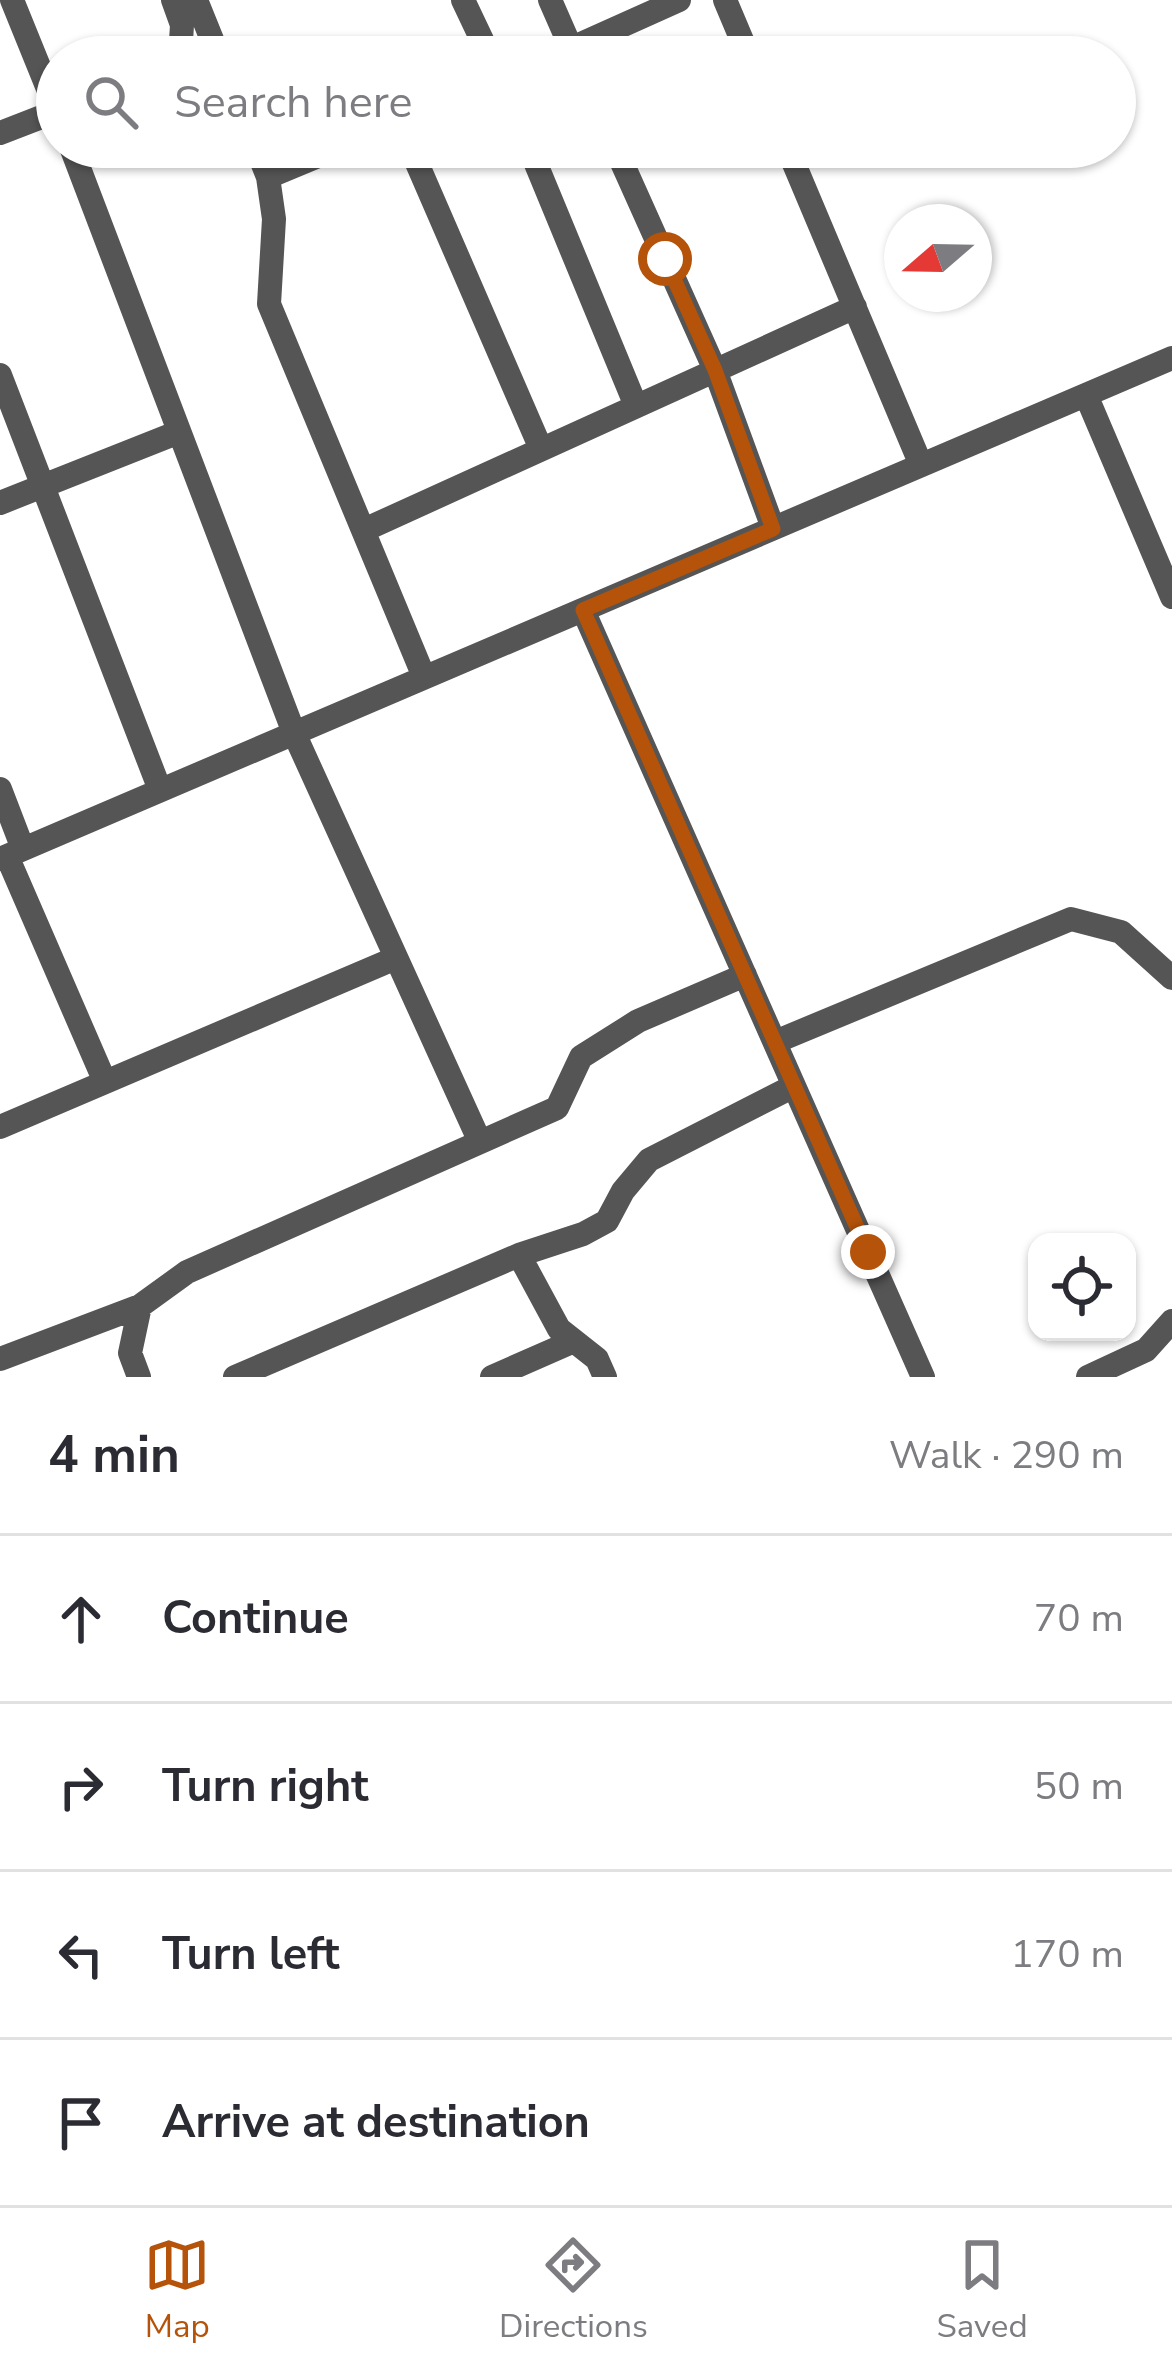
<!DOCTYPE html>
<html lang="en">
<head>
<meta charset="utf-8">
<style>
	:root { --surface:#fff; --page:#f7f7f7; --text:#2b2b33; --muted:#7c7c81; --line:#e1e1e2; --accent:#b45309 }
	body { margin:0; font-family:"Nunito Sans",sans-serif; background:var(--page); color:var(--text) }
	.controls { position:absolute; right:36px; bottom:36px; display:grid; overflow:hidden; border-radius:24px; box-shadow:0 3px 9px #0004 }
	.controls button { width:108px; height:108px; display:grid; place-items:center; padding:0; border:0; border-bottom:3px solid var(--line); background:var(--surface); color:var(--text); font:60px sans-serif }
	.compass { position:absolute; left:884px; top:204px; width:108px; height:108px; border-radius:50%; background:var(--surface); box-shadow:0 3px 9px #0004; rotate:250deg }
	.stop { position:absolute; width:36px; height:36px; margin:-27px; border:9px solid #b45309; border-radius:50%; background:#fff }
	.stop.end { background:#b45309; border-color:#fff; box-shadow:0 3px 12px #0008 }
	.list { margin:0; padding:0; list-style:none }
	h2 { display:flex; justify-content:space-between; align-items:center; height:156px; margin:0; padding:0 48px; font-size:51px }
	h2 small { font-size:39px; font-weight:400; color:var(--muted) }
	.list li { display:grid; grid-template-columns:78px 1fr auto; gap:36px; align-items:center; box-sizing:border-box; height:168px; padding:0 48px; border-top:3px solid var(--line) }
	.list b { display:block; font-size:45px; white-space:nowrap }
	.list em { font-size:39px; font-style:normal; color:var(--muted) }
	.icon { flex:none; width:66px; height:66px; fill:none; stroke:currentColor; stroke-width:2; stroke-linecap:round; stroke-linejoin:round }
	.map { position:relative; flex:none; width:1172px; height:1377px; overflow:hidden }
	.search { position:absolute; background:var(--surface); box-shadow:0 3px 9px #0004; left:36px; right:36px; top:36px; height:132px; display:flex; align-items:center; gap:30px; box-sizing:border-box; padding:0 42px; border-radius:66px; color:var(--muted); font-size:45px }
	.sheet { height:828px; background:var(--surface) }
	nav { display:flex; justify-content:space-around; align-items:center; box-sizing:border-box; height:168px; border-top:3px solid var(--line); background:var(--surface); font-size:33px; color:var(--muted) }
	nav a { display:grid; justify-items:center; gap:6px }
	nav .on { color:var(--accent) }
	.map>svg:first-child { display:block }
</style>
</head>
<body>
<div class="map">
<svg width="1172" height="1377" viewBox="0 0 1172 1377">
	<rect width="100%" height="100%" fill="#fff"/>
	<g fill="none" stroke-linecap="round" stroke-linejoin="round">
		<path stroke="#555" stroke-width="24" d="M173 0 182 25 180 57
			M196 0 219 57
			M463 0 490 57
			M550 0 575 57
			M725 0 749 57
			M552 57 679 0
			M0 133 57 111 12 0
			M71 147 294 733 480 1142
			M256 147 268 177 274 219 269 304 424 677
			M410 147 541 449
			M529 147 636 406
			M615 147 715 370 773 528
			M787 147 921 465
			M268 177 340 147
			M0 375 160 790
			M1086 395 1172 597
			M0 503 179 432
			M364 530 855 307
			M583 610 923 1377
			M0 789 23 849
			M7 856 105 1082
			M0 859 1172 358
			M775 1042 1071 919 1121 932 1172 978
			M0 1127 396 958
			M519 1255 559 1329 597 1359 605 1377
			M0 1359 140 1306
			M139 1377 130 1353 140 1306 187 1272 557 1108 581 1057 638 1021 745 975
			M235 1377 519 1255 583 1234 607 1221 623 1191 649 1160 794 1086
			M492 1377 574 1341
			M1088 1377 1146 1350 1172 1321"/>
	</g>
	<g fill="none" stroke-linecap="round" stroke-linejoin="round">
		<path stroke="#b45309" stroke-width="15" d="M665 259 715 370 773 529 583 610 868 1252"/>
	</g>
</svg>
<div class="controls">
<button><svg class="icon" aria-label="locate" viewBox="0 0 24 24"><circle cx="12" cy="12" r="6"/><path d="M12 2v4M12 18v4M2 12h4M18 12h4"/></svg></button>
</div>
<svg class="compass" viewBox="-18 -18 36 36"><path d="M0-13l5 13h-10z" fill="#e53935"/><path d="M0 13l5-13h-10z" fill="#7c7c81"/></svg>
<div class="stop" style="left:665px;top:259px"></div>
<div class="stop end" style="left:868px;top:1252px"></div>
<div class="search"><svg class="icon" aria-label="search" viewBox="0 0 24 24"><circle cx="10" cy="10" r="6"/><path d="M15 15l6 6"/></svg>Search here</div>
</div>
<section class="sheet">
<h2>4 min<small>Walk · 290 m</small></h2>
<ul class="list">
<li><svg class="icon" aria-label="ahead" viewBox="0 0 24 24"><path d="M12 20V5M6 11l6-6 6 6"/></svg><div><b>Continue</b></div><em>70 m</em></li>
<li><svg class="icon" aria-label="right" viewBox="0 0 24 24"><path d="M7 20v-9h11M14 6l5 5-5 5"/></svg><div><b>Turn right</b></div><em>50 m</em></li>
<li><svg class="icon" aria-label="left" viewBox="0 0 24 24"><path d="M17 20v-9H6M10 6l-5 5 5 5"/></svg><div><b>Turn left</b></div><em>170 m</em></li>
<li><svg class="icon" aria-label="arrive" viewBox="0 0 24 24"><path d="M6 21V4h12l-3 4 3 4H6"/></svg><div><b>Arrive at destination</b></div></li>
</ul>
</section>
<nav>
<a class="on"><svg class="icon" aria-label="map" viewBox="0 0 24 24"><path d="M3 6l6-2 6 2 6-2v14l-6 2-6-2-6 2zM9 4v14M15 6v14"/></svg>Map</a>
<a><svg class="icon" aria-label="directions" viewBox="0 0 24 24"><path d="M12 3l9 9-9 9-9-9zM9 14v-3h6M13 9l2 2-2 2"/></svg>Directions</a>
<a><svg class="icon" aria-label="saved" viewBox="0 0 24 24"><path d="M7 4h10v16l-5-4-5 4z"/></svg>Saved</a>
</nav>
</body>
</html>
